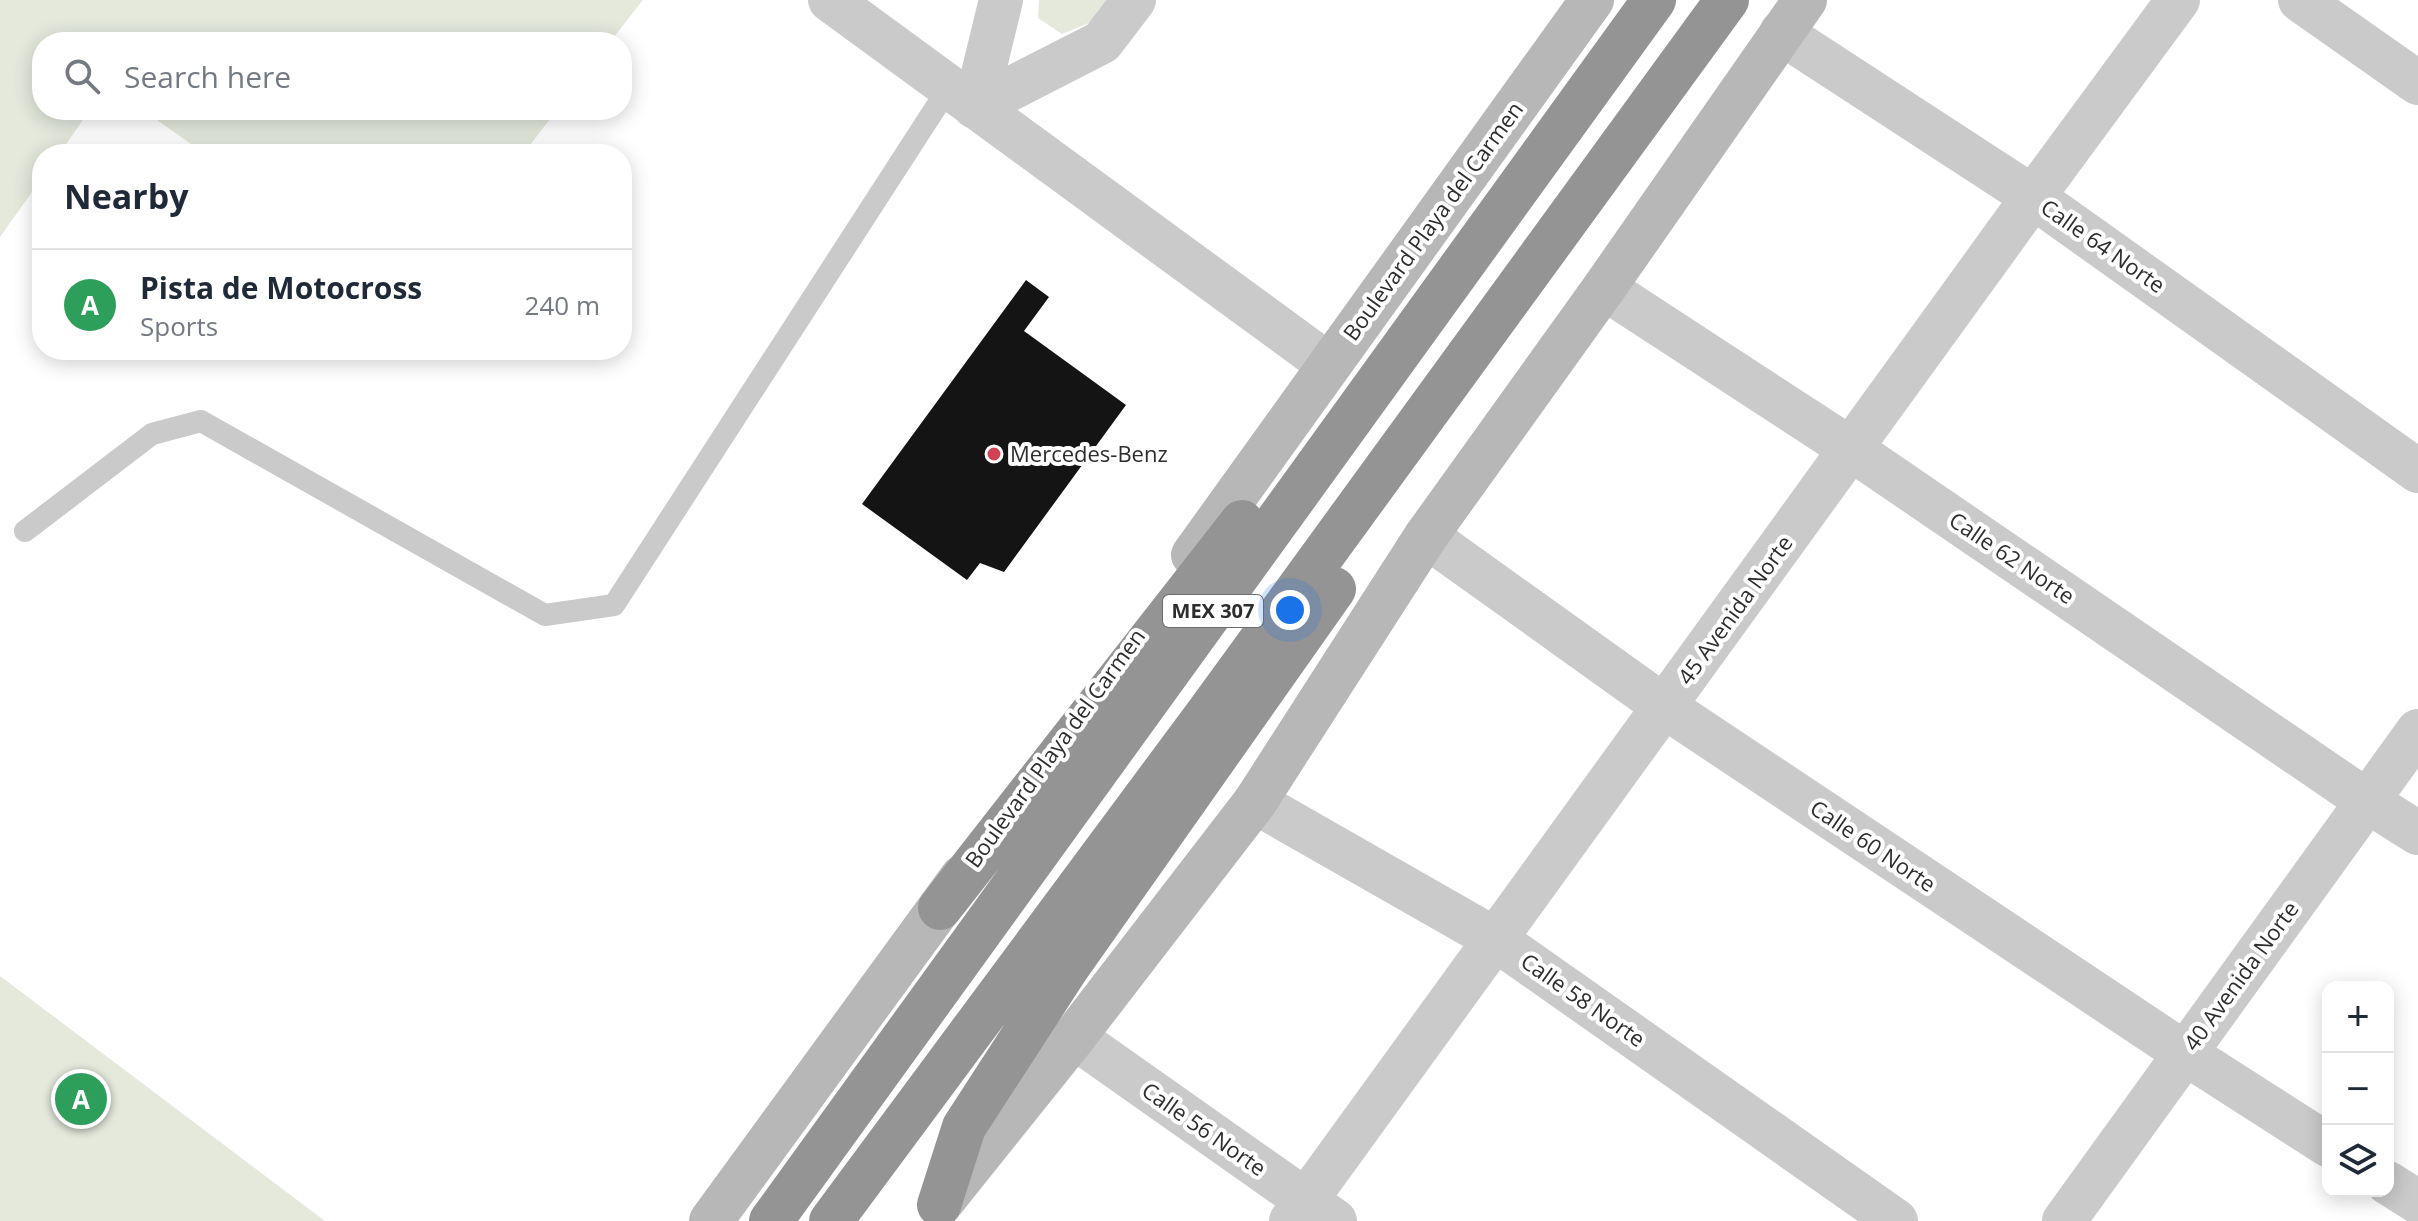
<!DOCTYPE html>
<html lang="en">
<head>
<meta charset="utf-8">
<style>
	:root { --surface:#fff; --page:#f6f6f7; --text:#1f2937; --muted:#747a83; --line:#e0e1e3; --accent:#db2777 }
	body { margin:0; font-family:"Open Sans",sans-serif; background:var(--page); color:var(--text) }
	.controls { position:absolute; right:24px; bottom:24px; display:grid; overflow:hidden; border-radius:16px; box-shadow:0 4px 20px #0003 }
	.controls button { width:72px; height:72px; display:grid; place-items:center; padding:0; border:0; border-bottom:2px solid var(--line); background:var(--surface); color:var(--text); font:40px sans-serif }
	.you { position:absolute; left:1290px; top:610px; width:28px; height:28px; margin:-20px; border:6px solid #fff; border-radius:50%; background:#1a73e8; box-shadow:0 0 0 12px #1a73e833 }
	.badge { display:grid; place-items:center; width:52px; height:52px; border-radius:50%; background:var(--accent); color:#fff; font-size:26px; font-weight:700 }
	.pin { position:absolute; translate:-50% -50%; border:4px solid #fff; box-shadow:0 2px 8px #0006 }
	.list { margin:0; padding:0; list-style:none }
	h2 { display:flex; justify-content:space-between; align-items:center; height:104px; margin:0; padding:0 32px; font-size:34px }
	h2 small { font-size:26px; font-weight:400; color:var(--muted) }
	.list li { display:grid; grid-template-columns:52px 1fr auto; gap:24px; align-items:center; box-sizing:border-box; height:112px; padding:0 32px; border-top:2px solid var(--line) }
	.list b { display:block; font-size:30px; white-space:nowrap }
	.list p { margin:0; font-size:26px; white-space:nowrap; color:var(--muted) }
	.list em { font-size:26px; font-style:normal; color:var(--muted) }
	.icon { flex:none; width:44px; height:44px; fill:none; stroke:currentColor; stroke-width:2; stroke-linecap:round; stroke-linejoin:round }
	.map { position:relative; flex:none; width:2418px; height:1221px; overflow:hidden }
	.search { position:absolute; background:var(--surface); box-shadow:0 4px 20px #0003; left:32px; top:32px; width:600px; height:88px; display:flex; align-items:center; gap:20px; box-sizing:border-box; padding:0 28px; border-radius:32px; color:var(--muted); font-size:30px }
	.panel { position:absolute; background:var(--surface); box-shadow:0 4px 20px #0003; left:32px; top:144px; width:600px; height:216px; border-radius:32px }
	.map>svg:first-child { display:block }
</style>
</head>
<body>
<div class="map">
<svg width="2418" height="1221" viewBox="0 0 2418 1221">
	<rect width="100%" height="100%" fill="#fff"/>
	<path fill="#e4e9dc" d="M0 0H643L610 42H42V110H90L59 154H42V178L0 237Z
		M1039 0H1121L1111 14 1062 34 1038 18Z
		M143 110H557L523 154H205Z
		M0 976 325 1221H0Z"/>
	<path fill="#141414" d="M1026 280 1049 297 1024 331 1126 405 1004 572 980 563 967 580 862 504Z"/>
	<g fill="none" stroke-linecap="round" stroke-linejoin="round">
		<path stroke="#cacaca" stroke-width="22" d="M25 531 152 434 201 421 545 615 614 605 949 87"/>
		<path stroke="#cacaca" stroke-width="44" d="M830 0 1329 365
			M2300 0 2418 83
			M1781 33 2033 197 2418 471
			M975 107 1102 42 1134 0
			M975 107 1001 0
			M1604 288 1851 449 2367 801 2418 833
			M1426 536 1665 707 2186 1054 2328 1145
			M1255 802 1495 939 1896 1221
			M1074 1037 1335 1221
			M2388 1183 2418 1202
			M1291 1221 2033 197 2178 0
			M2064 1221 2418 731"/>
		<path stroke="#b7b7b7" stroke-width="44" d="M1193 555 1592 0
			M941 1203 1074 1037 1255 802 1426 536 1604 288 1805 0
			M711 1221 962 877"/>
		<path stroke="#949494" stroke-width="44" d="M940 908 1242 522
			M939 1205 964 1127 1067 968 1334 589
			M771 1221 1654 0
			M831 1221 1207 714 1727 0"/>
	</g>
	<circle fill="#d04354" stroke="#fff" stroke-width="3" cx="994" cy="454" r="8"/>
	<g text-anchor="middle" stroke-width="8" stroke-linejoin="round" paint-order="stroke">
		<rect fill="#fff" stroke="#6c6c6c" stroke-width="2" x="1163" y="595" width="100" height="32" rx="6"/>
		<g font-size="20" font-weight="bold" fill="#2d2d2d">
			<text x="1213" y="618">MEX 307</text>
		</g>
		<g font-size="22" fill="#2d2d2d" stroke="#fff">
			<text transform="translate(1433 221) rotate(-54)" y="8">Boulevard Playa del Carmen</text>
			<text transform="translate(2103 246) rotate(35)" y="8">Calle 64 Norte</text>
			<text transform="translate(2012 558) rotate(34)" y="8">Calle 62 Norte</text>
			<text transform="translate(1735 610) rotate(-54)" y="8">45 Avenida Norte</text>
			<text transform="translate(1055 748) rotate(-54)" y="8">Boulevard Playa del Carmen</text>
			<text transform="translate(1873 846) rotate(34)" y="8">Calle 60 Norte</text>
			<text transform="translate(2241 976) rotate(-54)" y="8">40 Avenida Norte</text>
			<text transform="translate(1583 1000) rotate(35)" y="8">Calle 58 Norte</text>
			<text transform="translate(1204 1129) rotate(35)" y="8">Calle 56 Norte</text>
		</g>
		<g font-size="22" fill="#2d2d2d" stroke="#fff" text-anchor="start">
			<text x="1010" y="462">Mercedes-Benz</text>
		</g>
	</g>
</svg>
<div class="controls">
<button>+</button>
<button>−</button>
<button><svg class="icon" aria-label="layers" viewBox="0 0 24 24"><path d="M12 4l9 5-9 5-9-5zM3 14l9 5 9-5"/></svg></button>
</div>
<div class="you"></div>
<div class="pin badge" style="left:81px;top:1099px;background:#2e9e5b">A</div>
<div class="search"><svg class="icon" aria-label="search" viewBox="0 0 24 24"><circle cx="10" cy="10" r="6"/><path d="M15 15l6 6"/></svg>Search here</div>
<section class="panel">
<h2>Nearby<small></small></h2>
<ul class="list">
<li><span class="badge" style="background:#2e9e5b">A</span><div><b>Pista de Motocross</b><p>Sports</p></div><em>240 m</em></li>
</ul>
</section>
</div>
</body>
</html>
